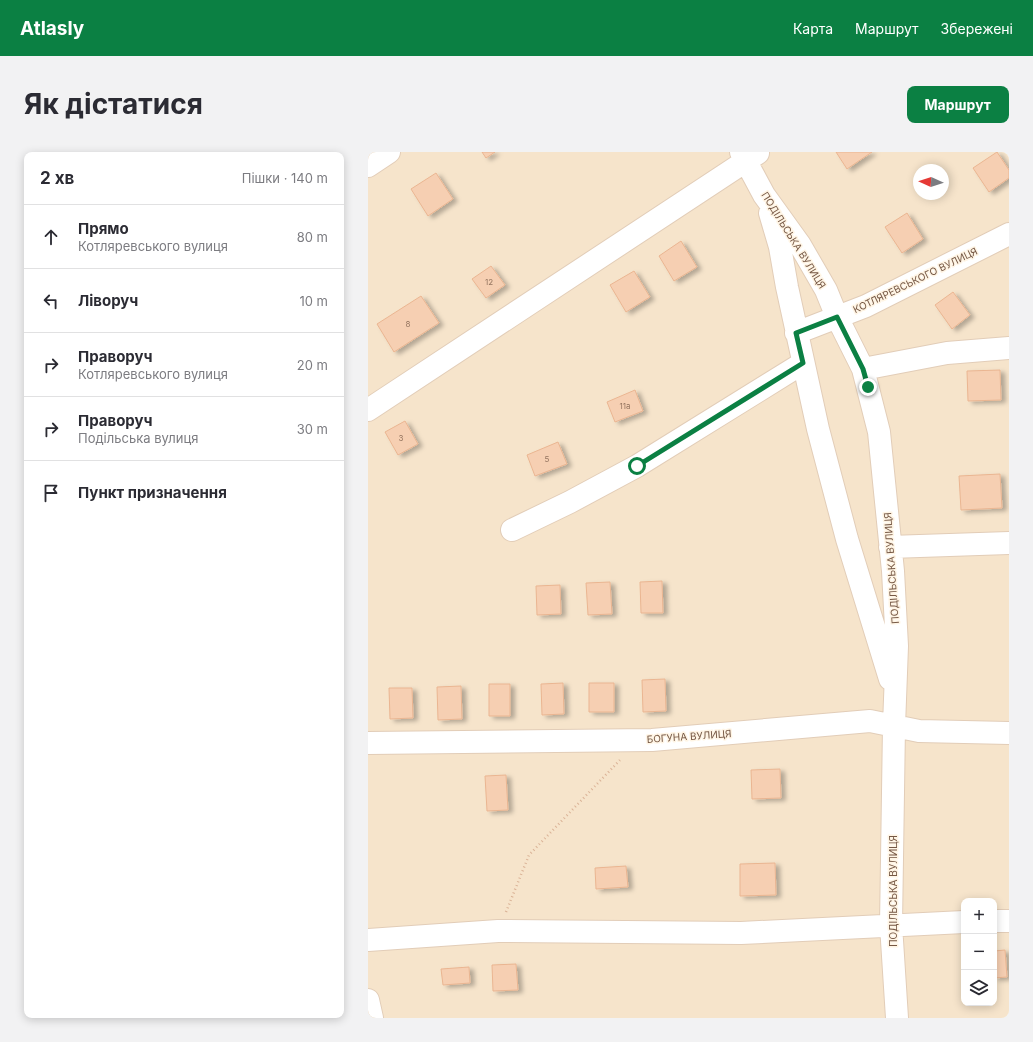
<!DOCTYPE html>
<html lang="uk">
<head>
<meta charset="utf-8">
<style>
	:root { --surface:#fff; --page:#f2f2f3; --text:#2b2b33; --muted:#7c7c81; --line:#e1e1e2; --accent:#0b8043 }
	body { margin:0; font-family:Inter,sans-serif; background:var(--page); color:var(--text) }
	.controls { position:absolute; right:12px; bottom:12px; display:grid; overflow:hidden; border-radius:8px; box-shadow:0 2px 10px #0003 }
	.controls button { width:36px; height:36px; display:grid; place-items:center; padding:0; border:0; border-bottom:1px solid var(--line); background:var(--surface); color:var(--text); font:20px sans-serif }
	.compass { position:absolute; left:545px; top:12px; width:36px; height:36px; border-radius:50%; background:var(--surface); box-shadow:0 2px 10px #0003; rotate:273deg }
	.stop { position:absolute; width:12px; height:12px; margin:-9px; border:3px solid #0b8043; border-radius:50%; background:#fff }
	.stop.end { background:#0b8043; border-color:#fff; box-shadow:0 1px 4px #0008 }
	.list { margin:0; padding:0; list-style:none }
	h2 { display:flex; justify-content:space-between; align-items:center; height:52px; margin:0; padding:0 16px; font-size:17px }
	h2 small { font-size:13px; font-weight:400; color:var(--muted) }
	.list li { display:grid; grid-template-columns:26px 1fr auto; gap:12px; align-items:center; box-sizing:border-box; height:64px; padding:0 16px; border-top:1px solid var(--line) }
	.list b { display:block; font-size:15px; white-space:nowrap }
	.list p { margin:0; font-size:13px; white-space:nowrap; color:var(--muted) }
	.list em { font-size:13px; font-style:normal; color:var(--muted) }
	.icon { flex:none; width:22px; height:22px; fill:none; stroke:currentColor; stroke-width:2; stroke-linecap:round; stroke-linejoin:round }
	.map { position:relative; flex:none; width:641px; height:866px; overflow:hidden; border-radius:8px }
	header { display:flex; align-items:center; gap:24px; box-sizing:border-box; height:56px; padding:0 20px; background:var(--accent); color:#fff }
	header strong { font-size:19px }
	nav { display:flex; gap:22px; margin-inline-start:auto; font-size:14px }
	.intro { display:flex; align-items:center; justify-content:space-between; box-sizing:border-box; height:96px; padding:0 24px }
	h1 { margin:0; font-size:28px }
	.button { padding:10px 18px; border-radius:8px; background:var(--accent); color:#fff; font-size:14px; font-weight:700 }
	main { display:flex; gap:24px; padding:0 24px }
	aside { flex:1; background:var(--surface); border-radius:8px; box-shadow:0 2px 10px #0003 }
	.map>svg:first-child { display:block }
</style>
</head>
<body>
<header>
<strong>Atlasly</strong>
<nav><a>Карта</a><a>Маршрут</a><a>Збережені</a></nav>
</header>
<div class="intro"><h1>Як дістатися</h1><a class="button">Маршрут</a></div>
<main>
<aside>
<h2>2 хв<small>Пішки · 140 m</small></h2>
<ul class="list">
<li><svg class="icon" aria-label="ahead" viewBox="0 0 24 24"><path d="M12 20V5M6 11l6-6 6 6"/></svg><div><b>Прямо</b><p>Котляревського вулиця</p></div><em>80 m</em></li>
<li><svg class="icon" aria-label="left" viewBox="0 0 24 24"><path d="M17 20v-9H6M10 6l-5 5 5 5"/></svg><div><b>Ліворуч</b></div><em>10 m</em></li>
<li><svg class="icon" aria-label="right" viewBox="0 0 24 24"><path d="M7 20v-9h11M14 6l5 5-5 5"/></svg><div><b>Праворуч</b><p>Котляревського вулиця</p></div><em>20 m</em></li>
<li><svg class="icon" aria-label="right" viewBox="0 0 24 24"><path d="M7 20v-9h11M14 6l5 5-5 5"/></svg><div><b>Праворуч</b><p>Подільська вулиця</p></div><em>30 m</em></li>
<li><svg class="icon" aria-label="arrive" viewBox="0 0 24 24"><path d="M6 21V4h12l-3 4 3 4H6"/></svg><div><b>Пункт призначення</b></div></li>
</ul>
</aside>
<div class="map">
<svg width="641" height="866" viewBox="0 0 641 866">
	<defs>
		<filter id="shadow"><feDropShadow dx="4.5" dy="2.5" stdDeviation="2" flood-color="#0004"/></filter>
	</defs>
	<rect width="100%" height="100%" fill="#fef2dd"/>
	<path fill="#f6e4cb" fill-rule="evenodd" d="M0 0H641V866H0ZM551 18H575V42H551ZM596 749H626V851H596Z"/>
	<path fill="#f6cfb2" stroke="#eab591" filter="url(#shadow)" d="M114 0H127L118 6Z
		M468 0H504L479 17Z
		M629 0 641 18V26L621 40 605 16Z
		M68 21 85 47 60 64 43 37Z
		M539 61 555 87 534 101 517 75Z
		M313 89 329 115 306 129 291 104Z
		M123 114 137 133 118 146 104 127Z
		M266 119 282 145 258 160 242 133Z
		M585 140 602 163 584 177 567 153Z
		M53 144 71 171 26 200 9 172Z
		M632 218 633 248 600 249 599 219Z
		M267 238 275 259 247 270 239 250Z
		M37 269 50 292 30 303 17 280Z
		M190 290 199 312 167 324 159 303Z
		M632 322 634 356 593 358 591 324Z
		M294 429 295 461H273L272 430Z
		M242 430 244 462 220 463 218 431Z
		M192 433 193 462 169 463 168 434Z
		M297 527 298 559 275 560 274 528Z
		M195 531 196 562 174 563 173 532Z
		M221 531H246V560H221Z
		M121 532H142V564H121Z
		M93 534 94 567 70 568 69 535Z
		M21 536H44L45 566 22 567Z
		M412 617 413 646 384 647 383 618Z
		M138 623 140 658 119 659 117 624Z
		M407 711 408 743 372 744V712Z
		M258 714 260 735 228 737 227 716Z
		M637 798 639 825 626 826V799Z
		M148 812 150 838 125 839 124 813Z
		M101 815 102 831 75 833 73 817Z"/>
	<g fill="none" stroke-linecap="round" stroke-linejoin="round">
		<defs>
			<path id="minor" d="M373 0 396 43 432 93 458 138 469 165 495 217 511 280 525 419 529 494 526 574 523 773 529 866
				M0 14 21 0
				M402 61 412 95 419 135 450 277 479 387 522 527
				M428 181 498 154 641 82
				M495 217 579 201 641 196
				M0 258 390 1
				M144 378 202 350 269 314 435 211
				M522 395 641 391
				M0 591 284 588 502 569 551 579 641 581
				M626 769H641
				M0 788 130 779 373 781 596 770
				M0 848 4 866"/>
		</defs>
		<use href="#minor" stroke="#e2cdb8" stroke-width="24"/>
		<path stroke="#dab296" stroke-width="2.5" stroke-dasharray="1 3" stroke-linecap="butt" d="M138 760 161 703 252 608"/>
		<use href="#minor" stroke="#fff" stroke-width="22"/>
	</g>
	<g fill="none" stroke-linecap="round" stroke-linejoin="round">
		<path stroke="#0b8043" stroke-width="5" d="M269 314 435 211 428 181 469 165 495 217 500 235"/>
	</g>
	<g text-anchor="middle" stroke-width="3" stroke-linejoin="round" paint-order="stroke">
		<g font-size="8" fill="#957560">
			<text x="121" y="133">12</text>
			<text x="40" y="175">8</text>
			<text x="257" y="257">11а</text>
			<text x="33" y="289">3</text>
			<text x="179" y="310">5</text>
		</g>
		<g font-size="10" fill="#755744" stroke="#fff5e5">
			<text transform="translate(426 88) rotate(58)" y="4">ПОДІЛЬСЬКА ВУЛИЦЯ</text>
			<text transform="translate(547 128) rotate(-26)" y="4">КОТЛЯРЕВСЬКОГО ВУЛИЦЯ</text>
			<text transform="translate(523 416) rotate(-94)" y="4">ПОДІЛЬСЬКА ВУЛИЦЯ</text>
			<text transform="translate(321 584) rotate(-4)" y="4">БОГУНА ВУЛИЦЯ</text>
			<text transform="translate(525 739) rotate(-90)" y="4">ПОДІЛЬСЬКА ВУЛИЦЯ</text>
		</g>
	</g>
</svg>
<div class="controls">
<button>+</button>
<button>−</button>
<button><svg class="icon" aria-label="layers" viewBox="0 0 24 24"><path d="M12 4l9 5-9 5-9-5zM3 14l9 5 9-5"/></svg></button>
</div>
<svg class="compass" viewBox="-18 -18 36 36"><path d="M0-13l5 13h-10z" fill="#e53935"/><path d="M0 13l5-13h-10z" fill="#7c7c81"/></svg>
<div class="stop" style="left:269px;top:314px"></div>
<div class="stop end" style="left:500px;top:235px"></div>
</div>
</main>
</body>
</html>
